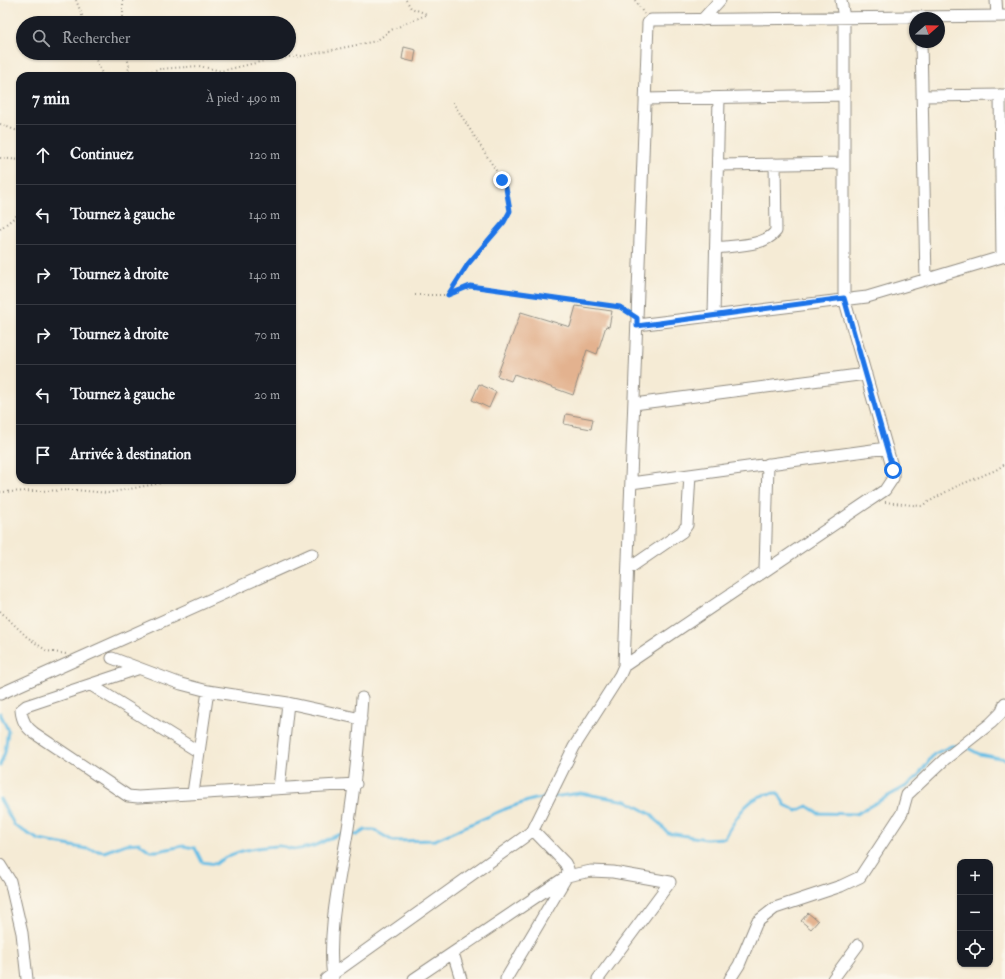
<!DOCTYPE html>
<html lang="fr">
<head>
<meta charset="utf-8">
<style>
	:root { --surface:#171b24; --page:#242831; --text:#f1f3f6; --muted:#9ea1a6; --line:#363941 }
	body { margin:0; font-family:"IM FELL Double Pica",serif; background:var(--page); color:var(--text) }
	.controls { position:absolute; right:12px; bottom:12px; display:grid; overflow:hidden; border-radius:8px; box-shadow:0 1px 3px #0004 }
	.controls button { width:36px; height:36px; display:grid; place-items:center; padding:0; border:0; border-bottom:1px solid var(--line); background:var(--surface); color:var(--text); font:20px sans-serif }
	.compass { position:absolute; left:909px; top:12px; width:36px; height:36px; border-radius:50%; background:var(--surface); box-shadow:0 1px 3px #0004; rotate:70deg }
	.stop { position:absolute; width:12px; height:12px; margin:-9px; border:3px solid #1a73e8; border-radius:50%; background:#fff }
	.stop.end { background:#1a73e8; border-color:#fff; box-shadow:0 1px 4px #0008 }
	.list { margin:0; padding:0; list-style:none }
	h2 { display:flex; justify-content:space-between; align-items:center; height:52px; margin:0; padding:0 16px; font-size:17px }
	h2 small { font-size:13px; font-weight:400; color:var(--muted) }
	.list li { display:grid; grid-template-columns:26px 1fr auto; gap:12px; align-items:center; box-sizing:border-box; height:60px; padding:0 16px; border-top:1px solid var(--line) }
	.list b { display:block; font-size:15px; white-space:nowrap }
	.list em { font-size:13px; font-style:normal; color:var(--muted) }
	.icon { flex:none; width:22px; height:22px; fill:none; stroke:currentColor; stroke-width:2; stroke-linecap:round; stroke-linejoin:round }
	.map { position:relative; flex:none; width:1005px; height:979px; overflow:hidden }
	.search { position:absolute; background:var(--surface); box-shadow:0 1px 3px #0004; left:16px; top:16px; width:280px; height:44px; display:flex; align-items:center; gap:10px; box-sizing:border-box; padding:0 14px; border-radius:22px; color:var(--muted); font-size:15px }
	.panel { position:absolute; background:var(--surface); box-shadow:0 1px 3px #0004; left:16px; top:72px; width:280px; height:412px; border-radius:12px }
	.map>svg:first-child { display:block }
</style>
</head>
<body>
<div class="map">
<svg width="1005" height="979" viewBox="0 0 1005 979">
	<rect width="100%" height="100%" fill="#fbf7ec"/>
	<filter id="ink" filterUnits="userSpaceOnUse"><feTurbulence type="fractalNoise" baseFrequency=".025" numOctaves="2"/><feDisplacementMap in="SourceGraphic" scale="8" xChannelSelector="R" yChannelSelector="G"/><feConvolveMatrix kernelMatrix="1 2 1 2 8 2 1 2 1" color-interpolation-filters="sRGB"/></filter>
	<filter id="wash" filterUnits="userSpaceOnUse"><feTurbulence type="fractalNoise" baseFrequency=".012" numOctaves="4" result="noise"/><feDisplacementMap in="SourceGraphic" scale="16" xChannelSelector="R" yChannelSelector="G"/><feGaussianBlur stdDeviation="0.9" result="paint"/><feColorMatrix in="noise" values="0 0 0 0 0 0 0 0 0 0 0 0 0 0 0 0 0 1.4 0 .05"/><feComposite in="paint" operator="in"/></filter>
	<g filter="url(#wash)">
		<rect width="100%" height="100%" fill="#f5ebd5"/>
		<g fill="none" stroke-linecap="round" stroke-linejoin="round">
			<path stroke="#68bee5" stroke-width="3" d="M0 713 8 730 5 752 0 766
				M966 747 979 754 1005 759
				M553 797 580 793 627 801 651 814 668 833 706 839 725 838C737 815 750 792 778 793L785 805 797 811 807 806 818 813 856 814 908 785 918 776 934 754 951 746H956
				M0 799 15 826 39 840 104 852 126 844 139 843 150 851H158L183 846 195 848 202 862 216 864C230 851 258 847 277 846 283 845 289 849 295 849 299 850 305 848 310 847 321 845 335 833 344 834
				M349 834 357 835 365 830H374L393 841 435 840 505 809 534 799 545 798"/>
		</g>
		<g id="blocks">
			<path fill="#e3b28f" d="M404 47 416 50 414 62 402 59Z
				M576 306 612 311 609 327 606 326 597 354 587 350 573 395 514 374 511 381 497 376 521 312 570 327Z
				M479 384 496 392 489 408 472 400Z
				M566 414 593 419 591 429 564 424Z
				M808 913 818 921 811 929 801 921Z"/>
		</g>
	</g>
	<g filter="url(#ink)">
		<use href="#blocks" fill-opacity="0" stroke="#908b80" stroke-width="1"/>
		<g fill="none" stroke-linecap="round" stroke-linejoin="round">
			<defs>
				<path id="minor" d="M996 0 997 16
					M702 20 720 0
					M921 42 926 280
					M1000 95 1002 257
					M922 96 1005 95
					M645 99 844 95
					M718 165 844 163
					M716 248C734 245 764 247 776 231L775 164
					M714 315 719 98
					M637 325 867 297 1005 256
					M634 404 866 374
					M631 483 887 448
					M628 569 682 532 687 525 690 475
					M765 570 768 464
					M112 658 181 684 208 691 288 703 361 719
					M624 666 885 490 893 478V470L844 298V18L841 0
					M137 669 26 706 21 710C22 721 26 727 34 733L128 796 138 797 356 784
					M91 685 199 752
					M0 694 312 554
					M279 788 288 703
					M193 793 208 691
					M0 865 10 881 22 933 27 979
					M453 953 461 979
					M326 979 523 838 533 830 574 747 620 675 624 666 648 23 651 20 1005 16
					M333 979C327 929 340 878 348 828 355 785 359 742 362 698
					M414 979 567 876 591 871 613 872 670 882 598 979
					M506 979 567 876 568 869 565 863 533 830
					M730 979 739 965 757 922 775 908 841 886 860 877 902 813 907 795 944 760 991 723 1001 713 1005 703
					M833 979 858 945"/>
			</defs>
			<use href="#minor" stroke="#908b80" stroke-width="13"/>
			<path stroke="#908b80" stroke-width="2" stroke-dasharray="1 3" stroke-linecap="butt" d="M76 0 85 23
				M123 0V23
				M406 0 411 8 427 14
				M635 0 644 14
				M93 53 103 76
				M126 53 129 65 128 76
				M128 76 160 69 199 66 221 71 277 58 303 56 376 41 391 30 428 14
				M0 124 20 132
				M0 158 20 160
				M0 229 20 213
				M415 295H446L470 286 620 307 627 312
				M448 295 468 264 504 222 510 211 506 188 502 180 452 101
				M0 492 75 490 108 493 161 483 169 480
				M885 502 921 506 955 487 996 470 1005 464
				M0 611 27 637 47 651 66 654"/>
			<use href="#minor" stroke="#fff" stroke-width="11"/>
		</g>
	</g>
	<g fill="none" stroke-linecap="round" stroke-linejoin="round" filter="url(#ink)">
		<path stroke="#1a73e8" stroke-width="5" d="M502 180 506 188 510 211 504 222 468 264 448 295 470 286 620 307 637 318V326L844 298 893 470"/>
	</g>
</svg>
<div class="controls">
<button>+</button>
<button>−</button>
<button><svg class="icon" aria-label="locate" viewBox="0 0 24 24"><circle cx="12" cy="12" r="6"/><path d="M12 2v4M12 18v4M2 12h4M18 12h4"/></svg></button>
</div>
<svg class="compass" viewBox="-18 -18 36 36"><path d="M0-13l5 13h-10z" fill="#e53935"/><path d="M0 13l5-13h-10z" fill="#9ea1a6"/></svg>
<div class="stop" style="left:893px;top:470px"></div>
<div class="stop end" style="left:502px;top:180px"></div>
<div class="search"><svg class="icon" aria-label="search" viewBox="0 0 24 24"><circle cx="10" cy="10" r="6"/><path d="M15 15l6 6"/></svg>Rechercher</div>
<section class="panel">
<h2>7 min<small>À pied · 490 m</small></h2>
<ul class="list">
<li><svg class="icon" aria-label="ahead" viewBox="0 0 24 24"><path d="M12 20V5M6 11l6-6 6 6"/></svg><div><b>Continuez</b></div><em>120 m</em></li>
<li><svg class="icon" aria-label="left" viewBox="0 0 24 24"><path d="M17 20v-9H6M10 6l-5 5 5 5"/></svg><div><b>Tournez à gauche</b></div><em>140 m</em></li>
<li><svg class="icon" aria-label="right" viewBox="0 0 24 24"><path d="M7 20v-9h11M14 6l5 5-5 5"/></svg><div><b>Tournez à droite</b></div><em>140 m</em></li>
<li><svg class="icon" aria-label="right" viewBox="0 0 24 24"><path d="M7 20v-9h11M14 6l5 5-5 5"/></svg><div><b>Tournez à droite</b></div><em>70 m</em></li>
<li><svg class="icon" aria-label="left" viewBox="0 0 24 24"><path d="M17 20v-9H6M10 6l-5 5 5 5"/></svg><div><b>Tournez à gauche</b></div><em>20 m</em></li>
<li><svg class="icon" aria-label="arrive" viewBox="0 0 24 24"><path d="M6 21V4h12l-3 4 3 4H6"/></svg><div><b>Arrivée à destination</b></div></li>
</ul>
</section>
</div>
</body>
</html>
